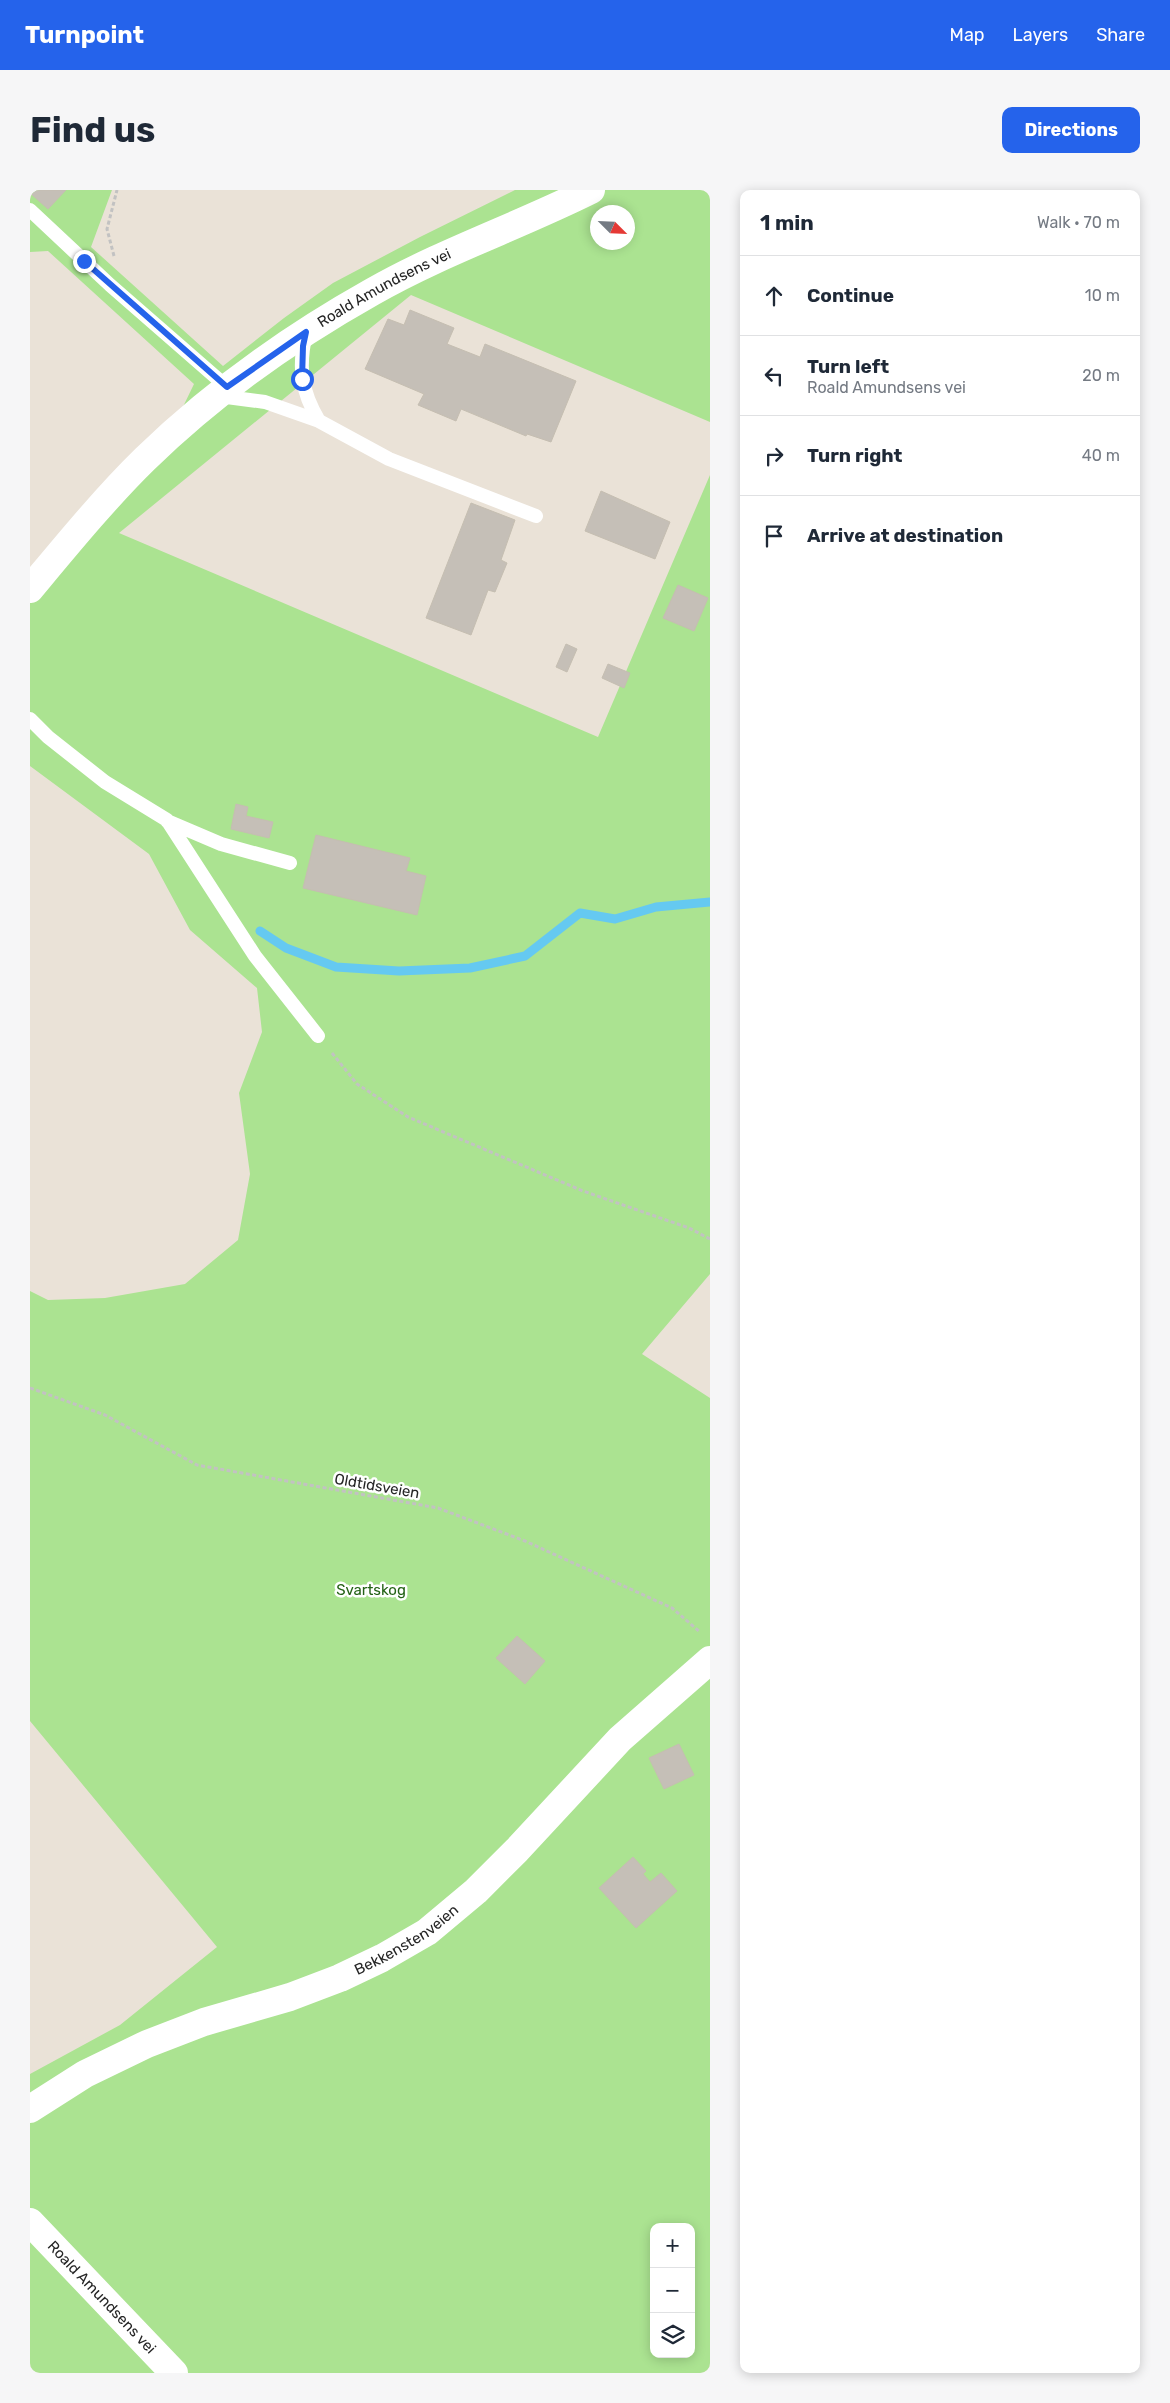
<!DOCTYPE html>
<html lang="en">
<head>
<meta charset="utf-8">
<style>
	:root { --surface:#fff; --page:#f6f6f7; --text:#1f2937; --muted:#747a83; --line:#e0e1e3; --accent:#2563eb }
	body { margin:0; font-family:Rubik,sans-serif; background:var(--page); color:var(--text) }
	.controls { position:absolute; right:15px; bottom:15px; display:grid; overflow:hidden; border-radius:10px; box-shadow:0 2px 12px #0003 }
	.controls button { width:45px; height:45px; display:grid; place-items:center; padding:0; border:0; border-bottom:1px solid var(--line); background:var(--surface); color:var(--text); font:25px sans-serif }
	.compass { position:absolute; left:560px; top:15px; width:45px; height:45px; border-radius:50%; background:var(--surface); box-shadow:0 2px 12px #0003; rotate:114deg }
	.stop { position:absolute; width:15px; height:15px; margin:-11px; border:4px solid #2563eb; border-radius:50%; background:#fff }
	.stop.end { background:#2563eb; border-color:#fff; box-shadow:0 1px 5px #0008 }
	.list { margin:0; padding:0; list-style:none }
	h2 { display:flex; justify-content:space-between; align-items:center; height:65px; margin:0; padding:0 20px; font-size:21px }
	h2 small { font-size:16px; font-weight:400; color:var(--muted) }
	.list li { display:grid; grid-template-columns:32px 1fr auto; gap:15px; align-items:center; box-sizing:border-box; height:80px; padding:0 20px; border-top:1px solid var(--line) }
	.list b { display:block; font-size:19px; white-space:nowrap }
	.list p { margin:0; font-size:16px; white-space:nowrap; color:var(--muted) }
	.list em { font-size:16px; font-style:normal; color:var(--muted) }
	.icon { flex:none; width:28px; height:28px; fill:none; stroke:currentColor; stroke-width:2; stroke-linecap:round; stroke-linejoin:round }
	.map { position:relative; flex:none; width:680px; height:2183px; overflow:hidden; border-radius:10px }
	header { display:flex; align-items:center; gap:30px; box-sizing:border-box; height:70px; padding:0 25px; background:var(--accent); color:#fff }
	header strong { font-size:24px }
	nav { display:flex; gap:28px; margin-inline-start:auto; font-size:18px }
	.intro { display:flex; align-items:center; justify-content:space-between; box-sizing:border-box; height:120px; padding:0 30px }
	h1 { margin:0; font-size:35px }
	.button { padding:12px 22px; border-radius:10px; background:var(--accent); color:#fff; font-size:18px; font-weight:700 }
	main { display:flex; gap:30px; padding:0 30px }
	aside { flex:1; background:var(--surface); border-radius:10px; box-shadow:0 2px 12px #0003 }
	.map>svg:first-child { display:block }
</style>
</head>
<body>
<header>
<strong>Turnpoint</strong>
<nav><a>Map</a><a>Layers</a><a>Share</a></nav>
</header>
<div class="intro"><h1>Find us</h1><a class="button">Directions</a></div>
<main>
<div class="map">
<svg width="680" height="2183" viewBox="0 0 680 2183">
	<rect width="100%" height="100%" fill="#eae2d7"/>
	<path fill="#abe391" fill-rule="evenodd" d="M0 0H82L61 57 193 176 254 128 303 93 390 47 485 0H680V232L381 105 89 343 568 547 680 285V1084L612 1164 680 1208V2183H0V1884L90 1835 187 1757 0 1531V1101L18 1110 75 1108 155 1094 208 1050 220 984 209 903 232 842 227 798 160 740 119 664 0 576V384L150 223 164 194 18 61 0 62ZM568 22H598V52H568ZM624 2037H661V2164H624Z"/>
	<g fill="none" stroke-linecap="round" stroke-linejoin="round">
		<path stroke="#65c9f1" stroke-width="9" d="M230 741 256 758 306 777 369 781 440 778 495 766 550 723 585 729 626 717 680 712"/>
	</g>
	<path fill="#c5bfb7" stroke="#c5beb1" d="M0 0H36L18 19 0 3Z
		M380 120 424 138 417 154 450 167 455 154 546 191 521 252 497 244 496 246 431 219 426 231 388 215 394 204 335 179 358 129 374 135Z
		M571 301 640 332 625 369 555 341Z
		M441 313 485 330 471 370 477 373 465 402 458 400 441 445 396 428Z
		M648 395 678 408 664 441 633 428Z
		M536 454 547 459 537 482 526 477Z
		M578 474 600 483 594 498 572 488Z
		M206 614 218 617 216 626 243 632 239 648 201 639Z
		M286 645 380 668 376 681 396 686 387 725 273 698Z
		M487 1446 515 1471 495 1494 466 1468Z
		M649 1554 664 1585 634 1599 619 1568Z
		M603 1667 616 1681 613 1684 620 1692 631 1683 647 1701 606 1738 569 1698Z"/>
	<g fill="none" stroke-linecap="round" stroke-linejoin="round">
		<path stroke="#c2c2c2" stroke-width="3" stroke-dasharray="4 2.5" stroke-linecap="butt" d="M84 66 77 39 87 0
			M302 863 327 894 378 927 553 1001 659 1038 680 1049
			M0 1198 75 1225 167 1275 408 1318 495 1351 642 1418 670 1442"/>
		<path stroke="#fff" stroke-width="14" d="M0 20 80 95 197 197
			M276 143C268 177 271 201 289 231
			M189 206 235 212 289 231 359 269 506 326
			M0 529 18 547 75 592 137 630 225 766 288 846
			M137 631 191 654 260 673"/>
		<path stroke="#fff" stroke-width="28" id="s1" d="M0 399C35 357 76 307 115 269 183 203 260 148 342 102 412 62 489 36 561 0"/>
		<g stroke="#fff" stroke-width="28">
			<path id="s2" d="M0 1919 55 1884 117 1854 174 1832 260 1807 310 1788 352 1768 397 1742 446 1701 487 1660 590 1549 680 1470"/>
			<path id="s3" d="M0 2032 144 2183"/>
		</g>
	</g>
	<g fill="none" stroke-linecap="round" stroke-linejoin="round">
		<path stroke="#2563eb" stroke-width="6" d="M54 71 197 197 276 142 273 156 272 189"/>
	</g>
	<g text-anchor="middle" stroke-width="5" stroke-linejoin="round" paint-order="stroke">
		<g font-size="15" fill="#262626" stroke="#fff">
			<text dy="5" stroke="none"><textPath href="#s1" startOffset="469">Roald Amundsens vei</textPath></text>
			<text transform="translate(347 1296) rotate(10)" y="5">Oldtidsveien</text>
			<text dy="5" stroke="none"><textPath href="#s2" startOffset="415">Bekkenstenveien</textPath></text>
			<text dy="5" stroke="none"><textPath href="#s3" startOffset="104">Roald Amundsens vei</textPath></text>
		</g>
		<g font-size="15" fill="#256317" stroke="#fff">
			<text x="341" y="1405">Svartskog</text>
		</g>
	</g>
</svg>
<div class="controls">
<button>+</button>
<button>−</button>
<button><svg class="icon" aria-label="layers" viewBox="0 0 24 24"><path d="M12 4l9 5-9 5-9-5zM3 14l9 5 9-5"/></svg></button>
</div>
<svg class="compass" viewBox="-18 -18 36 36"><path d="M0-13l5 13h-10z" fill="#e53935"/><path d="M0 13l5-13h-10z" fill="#747a83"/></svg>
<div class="stop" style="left:272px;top:189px"></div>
<div class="stop end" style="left:54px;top:71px"></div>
</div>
<aside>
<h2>1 min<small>Walk · 70 m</small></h2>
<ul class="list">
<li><svg class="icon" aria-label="ahead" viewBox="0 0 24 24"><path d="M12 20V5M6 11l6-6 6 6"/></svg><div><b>Continue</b></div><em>10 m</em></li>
<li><svg class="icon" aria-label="left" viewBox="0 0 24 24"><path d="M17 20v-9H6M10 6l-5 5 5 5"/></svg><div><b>Turn left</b><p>Roald Amundsens vei</p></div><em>20 m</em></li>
<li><svg class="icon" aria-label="right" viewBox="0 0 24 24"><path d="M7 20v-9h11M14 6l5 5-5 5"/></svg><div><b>Turn right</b></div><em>40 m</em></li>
<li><svg class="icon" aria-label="arrive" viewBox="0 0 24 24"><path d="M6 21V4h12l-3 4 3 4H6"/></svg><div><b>Arrive at destination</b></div></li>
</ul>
</aside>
</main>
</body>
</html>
